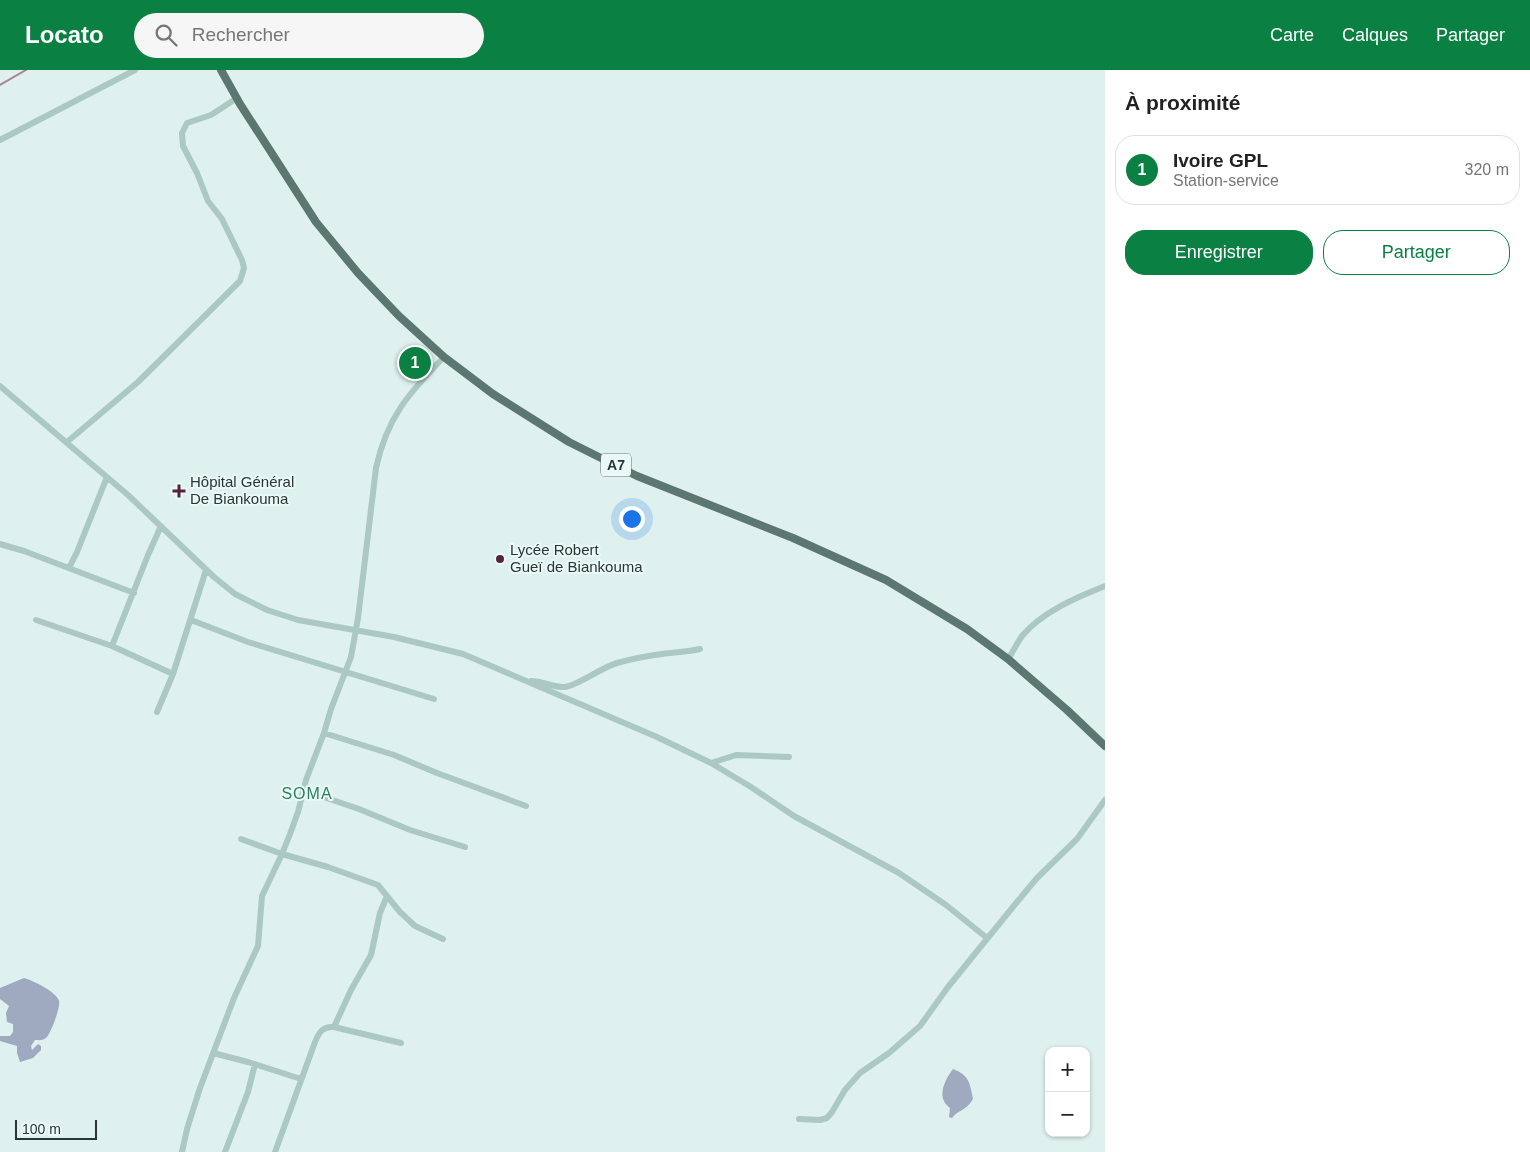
<!DOCTYPE html>
<html lang="fr">
<head>
<meta charset="utf-8">
<style>
	:root { --surface:#fff; --page:#f6f6f6; --text:#222; --muted:#767676; --line:#e0e0e0; --accent:#0b8043 }
	body { margin:0; font-family:Arial,sans-serif; background:var(--page); color:var(--text) }
	.controls { position:absolute; right:15px; bottom:15px; display:grid; overflow:hidden; border-radius:10px; box-shadow:0 1px 4px #0004 }
	.controls button { width:45px; height:45px; display:grid; place-items:center; padding:0; border:0; border-bottom:1px solid var(--line); background:var(--surface); color:var(--text); font:25px sans-serif }
	.scale { position:absolute; left:15px; bottom:12px; width:82px; box-sizing:border-box; padding-left:5px; border:2px solid #2a3632; border-top:0; font-size:14px; line-height:18px; white-space:nowrap; color:#2a3632; -webkit-text-stroke:4px #eaf9f7; paint-order:stroke }
	.you { position:absolute; left:631px; top:448px; width:18px; height:18px; margin:-12px; border:4px solid #fff; border-radius:50%; background:#1a73e8; box-shadow:0 0 0 8px #1a73e833 }
	.badge { display:grid; place-items:center; width:32px; height:32px; border-radius:50%; background:var(--accent); color:#fff; font-size:16px; font-weight:700 }
	.pin { position:absolute; translate:-50% -50%; border:2px solid #fff; box-shadow:0 1px 5px #0006 }
	.list { margin:0; padding:0; list-style:none }
	h2 { display:flex; justify-content:space-between; align-items:center; height:65px; margin:0; padding:0 20px; font-size:21px }
	h2 small { font-size:16px; font-weight:400; color:var(--muted) }
	.list li { display:grid; grid-template-columns:32px 1fr auto; gap:15px; align-items:center; box-sizing:border-box; height:70px; margin:0 10px 10px; padding:0 10px; border:1px solid var(--line); border-radius:20px }
	.list b { display:block; font-size:19px; white-space:nowrap }
	.list p { margin:0; font-size:16px; white-space:nowrap; color:var(--muted) }
	.list em { font-size:16px; font-style:normal; color:var(--muted) }
	.actions { display:flex; gap:10px; padding:15px 20px }
	.actions a { flex:1; padding:11px 0; border:1px solid var(--accent); border-radius:20px; text-align:center; font-size:18px; color:var(--accent) }
	.actions .main { background:var(--accent); color:#fff }
	.icon { flex:none; width:28px; height:28px; fill:none; stroke:currentColor; stroke-width:2; stroke-linecap:round; stroke-linejoin:round }
	.map { position:relative; flex:none; width:1105px; height:1082px; overflow:hidden }
	header { display:flex; align-items:center; gap:30px; box-sizing:border-box; height:70px; padding:0 25px; background:var(--accent); color:#fff }
	header strong { font-size:24px }
	nav { display:flex; gap:28px; margin-inline-start:auto; font-size:18px }
	.search { width:350px; height:45px; background:var(--page); display:flex; align-items:center; gap:12px; box-sizing:border-box; padding:0 18px; border-radius:28px; color:var(--muted); font-size:19px }
	main { display:flex }
	aside { flex:1; background:var(--surface) }
	.map>svg:first-child { display:block }
</style>
</head>
<body>
<header>
<strong>Locato</strong>
<div class="search"><svg class="icon" aria-label="search" viewBox="0 0 24 24"><circle cx="10" cy="10" r="6"/><path d="M15 15l6 6"/></svg>Rechercher</div>
<nav><a>Carte</a><a>Calques</a><a>Partager</a></nav>
</header>
<main>
<div class="map">
<svg width="1105" height="1082" viewBox="0 0 1105 1082">
	<rect width="100%" height="100%" fill="#def1ee"/>
	<path fill="#9fa9bf" d="M24 908C32 910 57 922 59 931 61 937 50 965 46 968 42 971 39 970 35 970L31 976 32 980 38 974 41 976V980L33 988 20 992 17 983V976L0 971V966H10L13 962V954L7 952 6 943 9 936 0 929V918Z
		M953 999C969 1005 970 1013 973 1029 965 1042 959 1039 952 1048L949 1047 950 1038C936 1028 944 1011 953 999Z"/>
	<g fill="none" stroke-linecap="round" stroke-linejoin="round">
		<path stroke="#ac7f9a" stroke-width="2" d="M0 15 26 0"/>
		<path stroke="#abc8c3" stroke-width="6" d="M0 70 135 0
			M0 316 128 425 214 507 235 524 267 540 298 550 394 567 463 584 657 667 711 693 751 717 794 746 899 803 946 835 987 868
			M67 372 138 312 240 211 244 198 242 190 222 149 208 131 197 103 183 76 182 63 187 53 211 45 237 28
			M0 474 24 481 134 523
			M69 498 77 482 107 407
			M36 550 112 576 173 604
			M191 550 248 572 434 629
			M112 576 148 485 161 456
			M1008 589C1013 582 1017 573 1022 566 1042 542 1077 527 1105 516
			M531 611C544 611 554 618 565 617 579 615 600 598 617 593 631 589 647 586 662 584 675 582 687 582 700 579
			M157 642 173 604 206 500
			M324 663 394 685 437 703 526 736
			M711 693 736 685 789 687
			M303 720 359 739 410 760 465 777
			M241 769 282 784 328 797 378 815 400 842 415 856 443 869
			M334 957 351 920 371 885 380 843 387 826
			M213 983 248 992 301 1009
			M799 1049 820 1050 827 1048 832 1042 845 1020 860 1003 889 983 920 956 948 917 1017 832 1037 808 1077 769 1105 730
			M182 1082 187 1059 200 1018 234 928 258 876 262 826 282 784 290 764 298 742 306 710 324 663 331 639 351 587 358 548 376 398C387 347 409 323 444 287
			M225 1082 248 1022 255 994
			M275 1082 315 972C319 962 323 956 334 957L401 973"/>
		<path stroke="#5c776f" stroke-width="8" d="M221 0 240 34 316 152 358 203 399 246 444 287 493 324 569 372 637 406 793 468 886 510 967 559 1008 589 1067 640 1105 676"/>
	</g>
	<g fill="#55223f" stroke="#eaf9f7" stroke-width="2">
		<path d="M176.5 413.5h5v5h5v5h-5v5h-5v-5h-5v-5h5z"/>
		<circle cx="500" cy="489" r="5"/>
	</g>
	<g text-anchor="middle" stroke-width="4" stroke-linejoin="round" paint-order="stroke">
		<rect fill="#eaf9f7" stroke="#64706d" stroke-width="1" x="601" y="383.5" width="30" height="23" rx="4"/>
		<g font-size="14" font-weight="bold" fill="#2a3632">
			<text x="616" y="400">A7</text>
		</g>
		<g font-size="15" fill="#2a3632" stroke="#eaf9f7" text-anchor="start">
			<text x="190" y="417">Hôpital Général<tspan x="190" dy="17">De Biankouma</tspan></text>
			<text x="510" y="485">Lycée Robert<tspan x="510" dy="17">Gueï de Biankouma</tspan></text>
		</g>
		<g font-size="16" letter-spacing="1" fill="#297f5c" stroke="#eaf9f7">
			<text x="307" y="729">SOMA</text>
		</g>
	</g>
</svg>
<div class="controls">
<button>+</button>
<button>−</button>
</div>
<div class="scale">100 m</div>
<div class="you"></div>
<div class="pin badge" style="left:415px;top:293px">1</div>
</div>
<aside>
<h2>À proximité<small></small></h2>
<ul class="list">
<li><span class="badge">1</span><div><b>Ivoire GPL</b><p>Station-service</p></div><em>320 m</em></li>
</ul>
<div class="actions"><a class="main">Enregistrer</a><a>Partager</a></div>
</aside>
</main>
</body>
</html>
